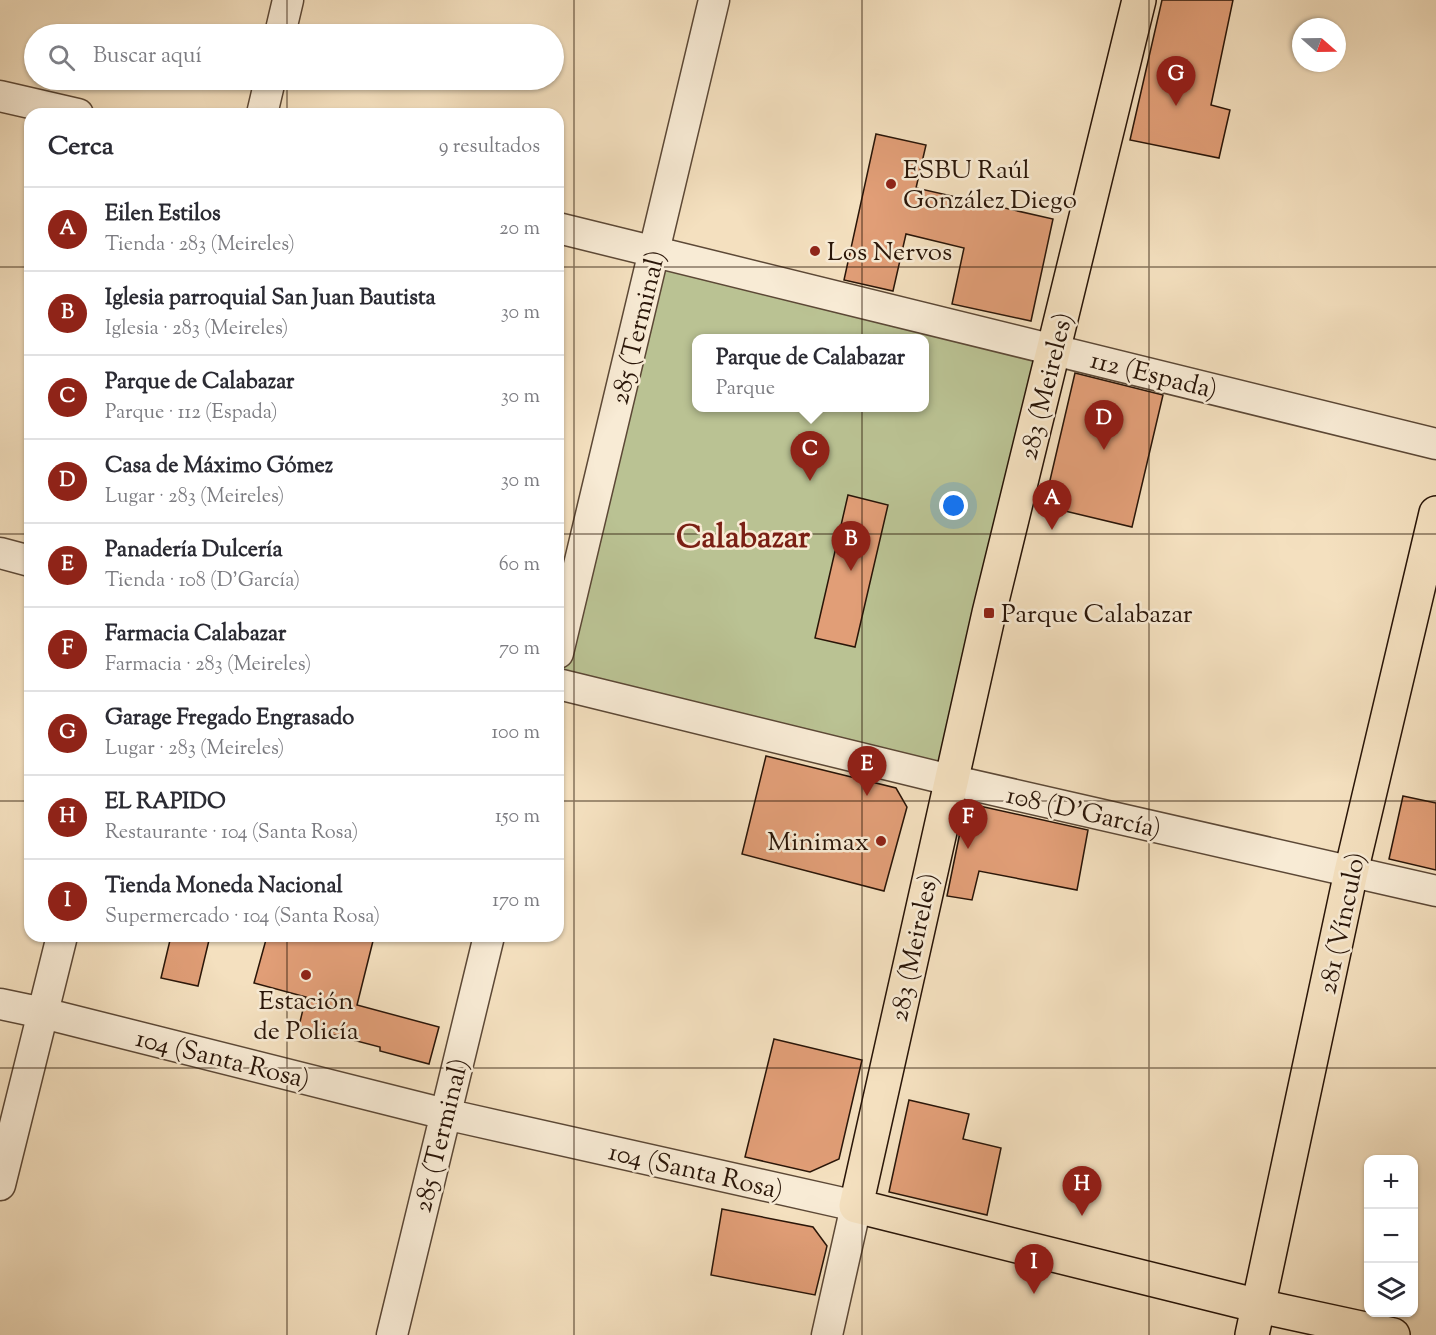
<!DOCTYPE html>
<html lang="es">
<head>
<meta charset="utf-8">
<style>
	:root { --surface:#fff; --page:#f2f2f3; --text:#2b2b33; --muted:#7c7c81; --line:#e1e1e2; --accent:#8f2418 }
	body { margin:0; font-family:"Sorts Mill Goudy",serif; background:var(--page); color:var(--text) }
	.controls { position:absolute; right:18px; bottom:18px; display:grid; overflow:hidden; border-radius:12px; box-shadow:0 2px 4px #0004 }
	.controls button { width:54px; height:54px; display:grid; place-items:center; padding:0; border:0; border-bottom:2px solid var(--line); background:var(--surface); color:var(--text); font:30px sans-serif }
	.compass { position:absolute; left:1292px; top:18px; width:54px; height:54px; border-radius:50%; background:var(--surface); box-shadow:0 2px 4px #0004; rotate:110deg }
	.you { position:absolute; left:954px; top:506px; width:21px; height:21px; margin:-15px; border:4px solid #fff; border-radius:50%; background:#1a73e8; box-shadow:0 0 0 9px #1a73e833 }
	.badge { display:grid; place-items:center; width:39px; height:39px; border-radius:50%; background:var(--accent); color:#fff; font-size:20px; font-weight:700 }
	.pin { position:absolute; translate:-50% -50px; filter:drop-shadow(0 2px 3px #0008) }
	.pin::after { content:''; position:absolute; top:32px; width:21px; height:18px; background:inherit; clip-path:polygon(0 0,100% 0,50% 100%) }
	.popup { position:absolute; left:692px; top:334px; width:237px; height:78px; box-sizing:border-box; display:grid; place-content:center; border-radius:12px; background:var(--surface); filter:drop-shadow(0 2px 4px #0005); font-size:20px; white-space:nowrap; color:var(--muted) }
	.popup b { font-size:22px; color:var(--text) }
	.popup::after { content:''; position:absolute; left:50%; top:100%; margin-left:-12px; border:12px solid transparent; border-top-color:var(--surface) }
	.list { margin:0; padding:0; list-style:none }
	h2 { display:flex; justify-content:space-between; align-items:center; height:78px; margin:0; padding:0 24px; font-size:26px }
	h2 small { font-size:20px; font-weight:400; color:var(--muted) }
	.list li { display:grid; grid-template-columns:39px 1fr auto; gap:18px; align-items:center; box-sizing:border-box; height:84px; padding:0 24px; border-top:2px solid var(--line) }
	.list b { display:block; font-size:22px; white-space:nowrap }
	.list p { margin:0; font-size:20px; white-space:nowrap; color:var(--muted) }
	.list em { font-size:20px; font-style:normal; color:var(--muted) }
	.icon { flex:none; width:33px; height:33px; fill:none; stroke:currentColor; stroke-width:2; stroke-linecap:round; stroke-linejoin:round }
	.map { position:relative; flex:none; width:1436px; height:1335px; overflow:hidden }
	.search { position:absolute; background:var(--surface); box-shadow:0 2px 4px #0004; left:24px; top:24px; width:540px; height:66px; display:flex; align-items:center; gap:15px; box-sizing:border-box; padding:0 21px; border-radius:33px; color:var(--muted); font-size:22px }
	.panel { position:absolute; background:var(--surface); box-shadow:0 2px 4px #0004; left:24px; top:108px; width:540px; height:834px; border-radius:18px }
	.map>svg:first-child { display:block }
</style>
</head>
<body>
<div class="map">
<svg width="1436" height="1335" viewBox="0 0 1436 1335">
	<rect width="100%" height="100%" fill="#f4e0bf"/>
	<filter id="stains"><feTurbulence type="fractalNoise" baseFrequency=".00333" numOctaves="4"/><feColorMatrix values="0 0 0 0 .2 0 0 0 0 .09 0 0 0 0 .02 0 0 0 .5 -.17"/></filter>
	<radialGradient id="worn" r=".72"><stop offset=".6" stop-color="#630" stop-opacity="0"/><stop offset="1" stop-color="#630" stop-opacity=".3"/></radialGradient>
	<path fill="#bac293" stroke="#726c4e" stroke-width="1.5" fill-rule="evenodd" d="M655 252 1054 350 950 780 558 684V653ZM696 338H924V408H696Z"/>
	<path fill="#e19e77" stroke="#291508" stroke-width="1.5" d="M1162 0H1233L1211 105 1230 110 1219 158 1130 140Z
		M876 134 926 145 916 188 1053 219 1031 321 952 304 964 248 906 234 893 291 844 280Z
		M1075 373 1163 395 1132 527 1044 506Z
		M848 495 888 505 855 647 815 638Z
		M766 756 896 788 907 807 884 891 742 854Z
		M1403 796 1436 803V870L1389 859Z
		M966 803 1088 830 1077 890 979 871 972 900 947 896Z
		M171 936H210L198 986 161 978Z
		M267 936H355L373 941 357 1005 439 1027 429 1064 380 1051V1047L299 1026 306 997 254 983Z
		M774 1039 862 1060 839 1159 810 1172 745 1157Z
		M909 1100 969 1114 963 1139 1001 1148 987 1215 889 1192Z
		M722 1209 813 1227 827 1246 815 1295 711 1275Z"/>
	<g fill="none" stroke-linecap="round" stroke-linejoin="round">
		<defs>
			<path id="minor" d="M280 34 288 0
				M0 96 78 114
				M262 114 270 80
				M558 228 1436 444
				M0 553 30 561
				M558 653 714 0
				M558 684 950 780 1436 891
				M0 1004 43 1013 445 1114 856 1206 827 1335
				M0 1185 62 936
				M392 1335 489 936"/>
			<path id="major" d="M1139 0 989 613 856 1206 1259 1306 1393 1335
				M1252 1335 1351 872 1436 513"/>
		</defs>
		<use href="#minor" stroke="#5c4836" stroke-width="33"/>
		<use href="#major" stroke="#291508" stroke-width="36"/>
		<use href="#minor" stroke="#f8ebd5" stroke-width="30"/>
		<use href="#major" stroke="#f4e0bf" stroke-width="33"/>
	</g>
	<path fill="none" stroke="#291508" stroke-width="1.5" stroke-opacity="0.55" d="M287 0V34M574 0V1335M862 0V1335M1149 0V1335M287 80V114M0 267H30M558 267H1436M0 534H30M558 534H1436M0 801H30M558 801H1436M287 936V1335M0 1068H1436"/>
	<g fill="#8f2418" stroke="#f8ebd5" stroke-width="2">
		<circle cx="891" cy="184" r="6"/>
		<circle cx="815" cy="251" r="6"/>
		<rect x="983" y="607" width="12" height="12" rx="3"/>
		<circle cx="881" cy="841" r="6"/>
		<circle cx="306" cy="975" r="6"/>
	</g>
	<g text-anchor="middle" stroke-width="5" stroke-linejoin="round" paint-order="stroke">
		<g font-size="26" fill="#291508" stroke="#f8ebd5" text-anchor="start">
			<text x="903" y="178">ESBU Raúl<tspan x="903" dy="30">González Diego</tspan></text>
			<text x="827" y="260">Los Nervos</text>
			<text x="1001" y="622">Parque Calabazar</text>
			<text x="869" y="850" text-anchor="end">Minimax</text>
			<text x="306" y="1009" text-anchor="middle">Estación<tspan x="306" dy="30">de Policía</tspan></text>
		</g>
		<g font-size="26" fill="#291508" stroke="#f8ebd5">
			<text transform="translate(637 327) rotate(-76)" y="9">285 (Terminal)</text>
			<text transform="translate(1154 374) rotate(14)" y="9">112 (Espada)</text>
			<text transform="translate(1045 386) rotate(-76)" y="9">283 (Meireles)</text>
			<text transform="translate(1084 811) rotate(13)" y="9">108 (D'García)</text>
			<text transform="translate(1341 923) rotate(-78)" y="9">281 (Vínculo)</text>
			<text transform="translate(913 947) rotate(-78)" y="9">283 (Meireles)</text>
			<text transform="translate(223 1058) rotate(14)" y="9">104 (Santa Rosa)</text>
			<text transform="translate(440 1135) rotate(-76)" y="9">285 (Terminal)</text>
			<text transform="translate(696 1170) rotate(13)" y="9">104 (Santa Rosa)</text>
		</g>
		<g font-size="32" font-weight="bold" fill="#7a1f14" stroke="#f8ebd5">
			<text x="743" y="547">Calabazar</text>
		</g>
	</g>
	<rect width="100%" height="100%" filter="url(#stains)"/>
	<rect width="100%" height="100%" fill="url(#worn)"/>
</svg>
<div class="controls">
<button>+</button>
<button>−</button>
<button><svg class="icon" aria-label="layers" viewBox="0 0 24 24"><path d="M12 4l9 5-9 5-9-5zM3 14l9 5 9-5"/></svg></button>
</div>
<svg class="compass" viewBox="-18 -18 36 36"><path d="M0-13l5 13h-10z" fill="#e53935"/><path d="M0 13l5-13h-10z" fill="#7c7c81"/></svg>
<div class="you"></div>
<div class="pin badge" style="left:1052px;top:530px">A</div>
<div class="pin badge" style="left:851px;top:571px">B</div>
<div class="pin badge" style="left:810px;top:481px">C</div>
<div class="popup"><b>Parque de Calabazar</b>Parque</div>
<div class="pin badge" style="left:1104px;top:450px">D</div>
<div class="pin badge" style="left:867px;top:796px">E</div>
<div class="pin badge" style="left:968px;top:849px">F</div>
<div class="pin badge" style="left:1176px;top:106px">G</div>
<div class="pin badge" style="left:1082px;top:1216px">H</div>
<div class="pin badge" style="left:1034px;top:1294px">I</div>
<div class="search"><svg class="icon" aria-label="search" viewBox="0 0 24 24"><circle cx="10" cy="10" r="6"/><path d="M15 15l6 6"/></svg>Buscar aquí</div>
<section class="panel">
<h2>Cerca<small>9 resultados</small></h2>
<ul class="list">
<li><span class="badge">A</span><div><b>Eilen Estilos</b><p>Tienda · 283 (Meireles)</p></div><em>20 m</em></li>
<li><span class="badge">B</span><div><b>Iglesia parroquial San Juan Bautista</b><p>Iglesia · 283 (Meireles)</p></div><em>30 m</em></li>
<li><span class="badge">C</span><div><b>Parque de Calabazar</b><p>Parque · 112 (Espada)</p></div><em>30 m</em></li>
<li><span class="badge">D</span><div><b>Casa de Máximo Gómez</b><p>Lugar · 283 (Meireles)</p></div><em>30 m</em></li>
<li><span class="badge">E</span><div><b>Panadería Dulcería</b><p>Tienda · 108 (D'García)</p></div><em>60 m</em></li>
<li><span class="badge">F</span><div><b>Farmacia Calabazar</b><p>Farmacia · 283 (Meireles)</p></div><em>70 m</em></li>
<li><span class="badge">G</span><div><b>Garage Fregado Engrasado</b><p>Lugar · 283 (Meireles)</p></div><em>100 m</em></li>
<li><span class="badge">H</span><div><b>EL RAPIDO</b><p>Restaurante · 104 (Santa Rosa)</p></div><em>150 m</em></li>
<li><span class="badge">I</span><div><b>Tienda Moneda Nacional</b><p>Supermercado · 104 (Santa Rosa)</p></div><em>170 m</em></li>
</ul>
</section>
</div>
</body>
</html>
